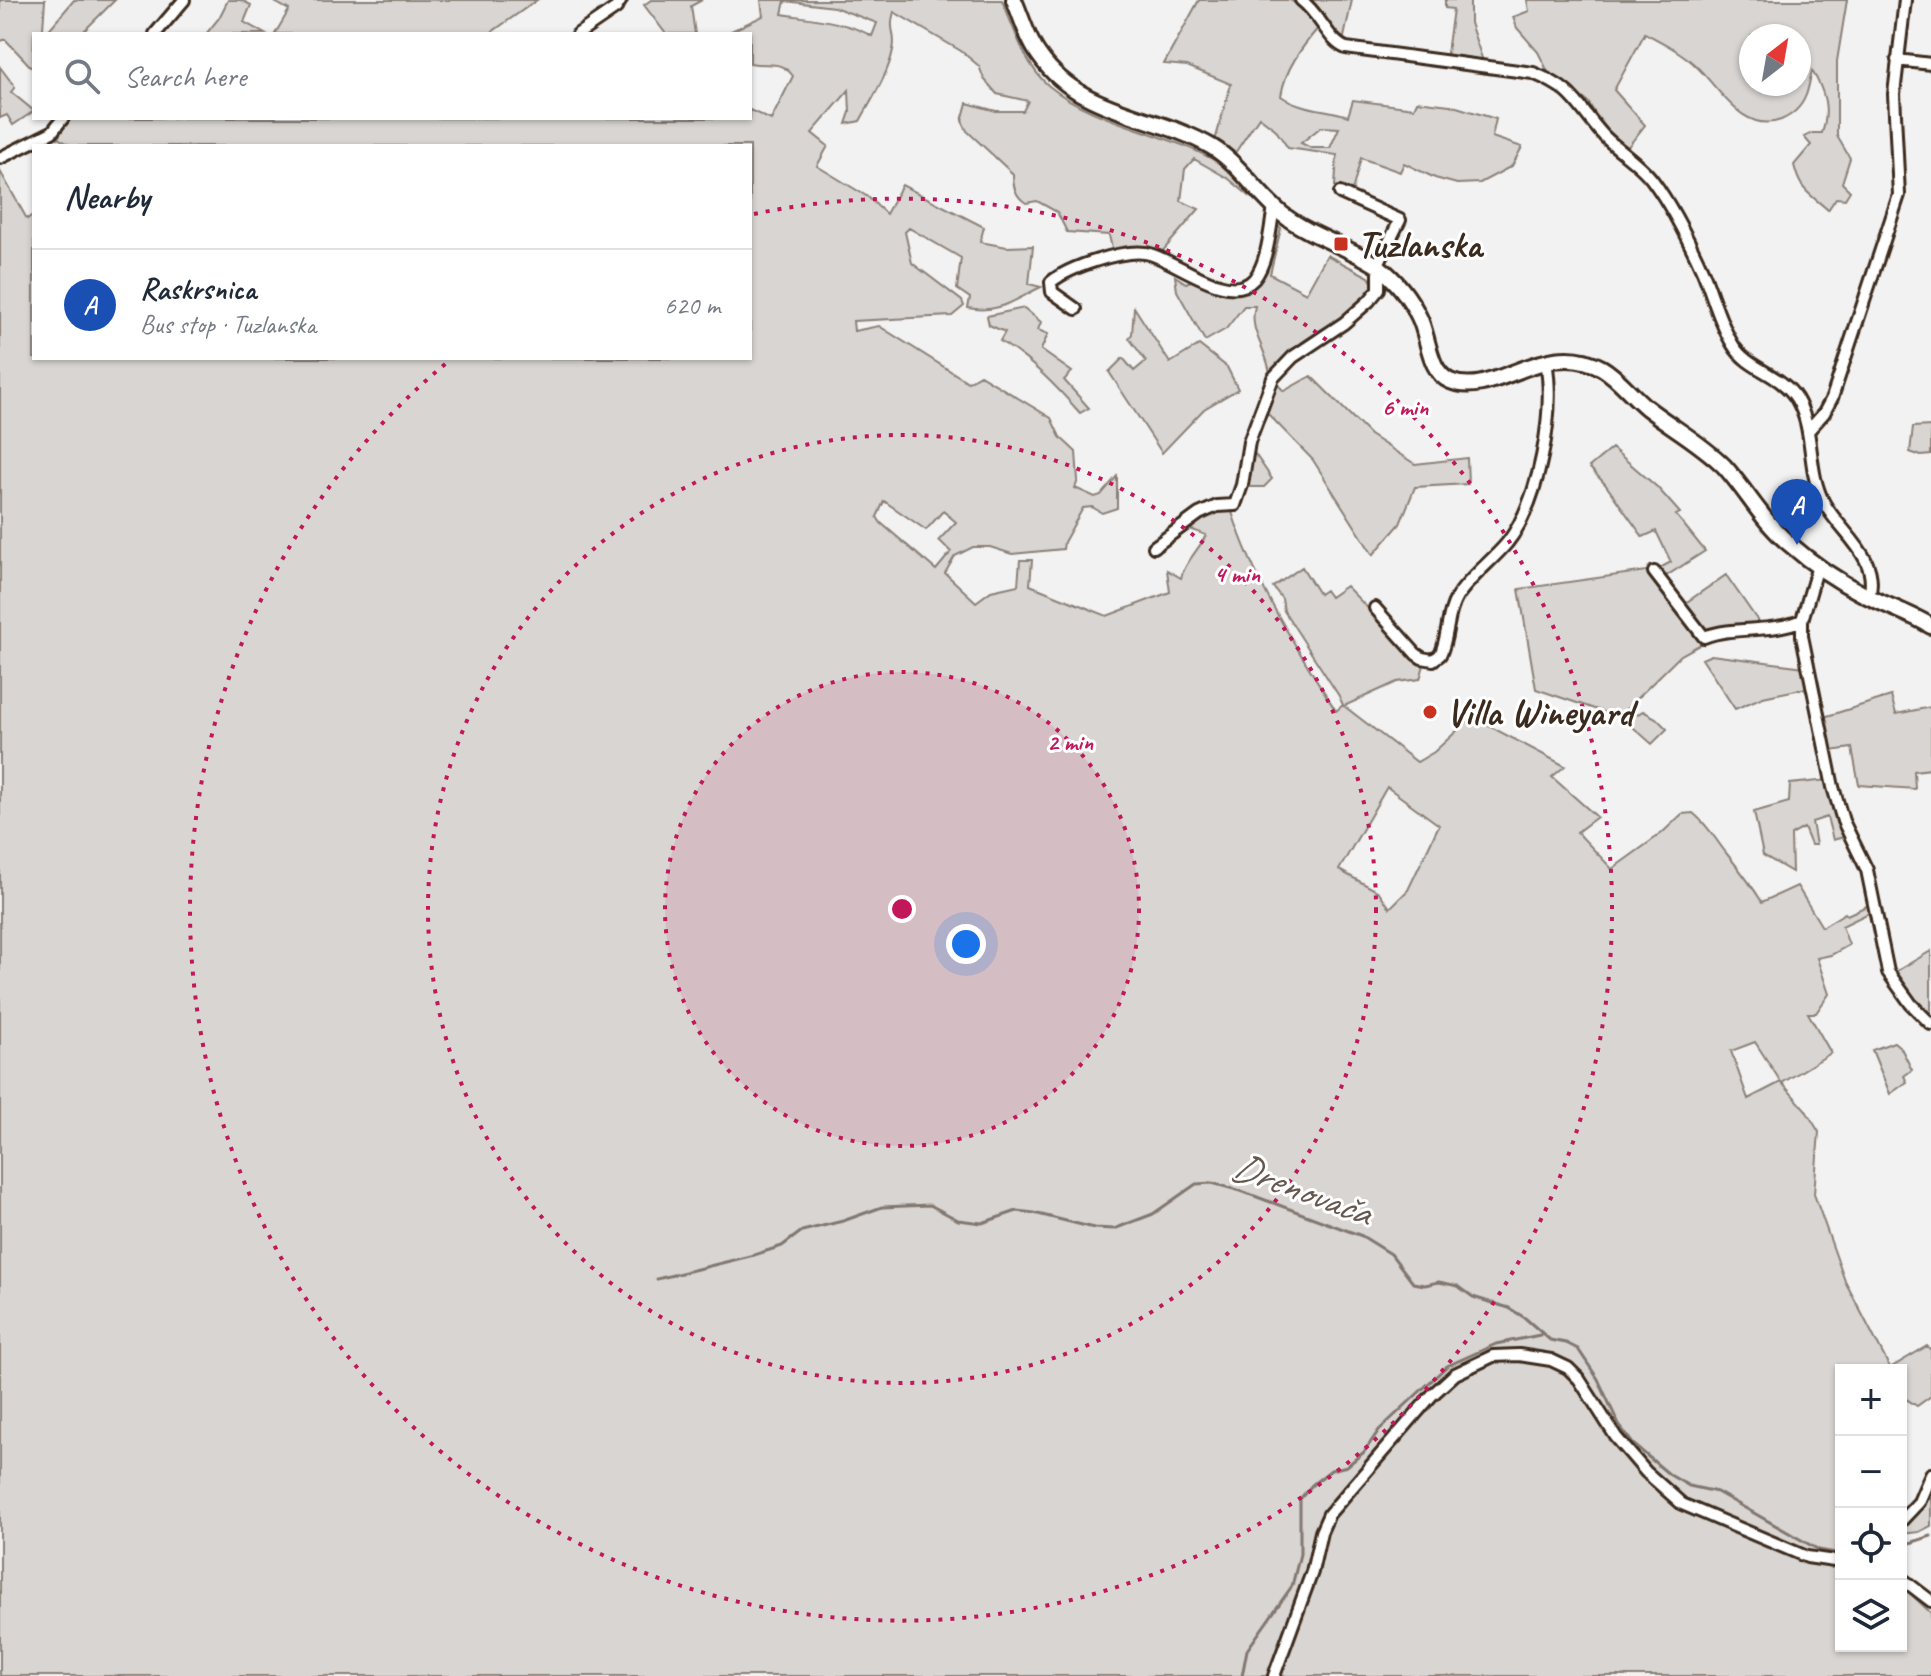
<!DOCTYPE html>
<html lang="en">
<head>
<meta charset="utf-8">
<style>
	:root { --surface:#fff; --page:#f2f2f3; --text:#1f2937; --muted:#747a83; --line:#e0e1e3; --accent:#ea580c }
	body { margin:0; font-family:Caveat,sans-serif; background:var(--page); color:var(--text) }
	.controls { position:absolute; right:24px; bottom:24px; display:grid; overflow:hidden; border-radius:0px; box-shadow:0 2px 6px #0004 }
	.controls button { width:72px; height:72px; display:grid; place-items:center; padding:0; border:0; border-bottom:2px solid var(--line); background:var(--surface); color:var(--text); font:40px sans-serif }
	.compass { position:absolute; left:1739px; top:24px; width:72px; height:72px; border-radius:50%; background:var(--surface); box-shadow:0 2px 6px #0004; rotate:31deg }
	.you { position:absolute; left:966px; top:944px; width:28px; height:28px; margin:-20px; border:6px solid #fff; border-radius:50%; background:#1a73e8; box-shadow:0 0 0 12px #1a73e833 }
	.badge { display:grid; place-items:center; width:52px; height:52px; border-radius:50%; background:var(--accent); color:#fff; font-size:26px; font-weight:700 }
	.pin { position:absolute; translate:-50% -66px; filter:drop-shadow(0 2px 4px #0008) }
	.pin::after { content:''; position:absolute; top:42px; width:28px; height:24px; background:inherit; clip-path:polygon(0 0,100% 0,50% 100%) }
	.list { margin:0; padding:0; list-style:none }
	h2 { display:flex; justify-content:space-between; align-items:center; height:104px; margin:0; padding:0 32px; font-size:34px }
	h2 small { font-size:26px; font-weight:400; color:var(--muted) }
	.list li { display:grid; grid-template-columns:52px 1fr auto; gap:24px; align-items:center; box-sizing:border-box; height:112px; padding:0 32px; border-top:2px solid var(--line) }
	.list b { display:block; font-size:30px; white-space:nowrap }
	.list p { margin:0; font-size:26px; white-space:nowrap; color:var(--muted) }
	.list em { font-size:26px; font-style:normal; color:var(--muted) }
	.icon { flex:none; width:44px; height:44px; fill:none; stroke:currentColor; stroke-width:2; stroke-linecap:round; stroke-linejoin:round }
	.map { position:relative; flex:none; width:1931px; height:1676px; overflow:hidden }
	.search { position:absolute; background:var(--surface); box-shadow:0 2px 6px #0004; left:32px; top:32px; width:720px; height:88px; display:flex; align-items:center; gap:20px; box-sizing:border-box; padding:0 28px; border-radius:0px; color:var(--muted); font-size:30px }
	.panel { position:absolute; background:var(--surface); box-shadow:0 2px 6px #0004; left:32px; top:144px; width:720px; height:216px; border-radius:0px }
	.map>svg:first-child { display:block }
</style>
</head>
<body>
<div class="map">
<svg width="1931" height="1676" viewBox="0 0 1931 1676">
	<rect width="100%" height="100%" fill="#f3f2f2"/>
	<filter id="ink" filterUnits="userSpaceOnUse"><feTurbulence type="fractalNoise" baseFrequency=".0125" numOctaves="2"/><feDisplacementMap in="SourceGraphic" scale="16" xChannelSelector="R" yChannelSelector="G"/><feConvolveMatrix kernelMatrix="1 2 1 2 8 2 1 2 1" color-interpolation-filters="sRGB"/></filter>
	<g filter="url(#ink)">
		<path fill="#d8d5d2" stroke="#8a8078" stroke-width="2" fill-rule="evenodd" d="M0 0H45L43 29 47 32 74 0H115L81 34H34L33 69 5 39 0 42Z
			M228 0H241L251 5 244 22 265 34H206L219 18Z
			M271 0H537L489 34H275L289 10Z
			M651 0H702L691 6 695 34H666L644 5Z
			M761 0H1002C1014 28 1025 66 1049 86 1098 126 1169 131 1222 165 1238 176 1252 195 1265 209L1229 179 1194 159 1185 169 1181 201 1199 209 1161 253H1113L1109 235 1067 232 1057 212 1037 201 1026 203C1015 196 1013 186 1013 174L967 131 962 121 967 103 996 111H1023L1028 101 997 94 984 79 979 66 961 51 894 12C888 31 897 34 893 50 888 75 872 99 860 121L846 124 850 112 849 90 812 133 828 146 817 166 868 197 886 214 902 185 984 227 980 242 1007 247 1033 246 1029 284 1041 287C1014 300 999 314 968 308L970 298 957 289 961 258 909 228 905 232 912 263 962 301 964 306 952 316 853 321 854 331 879 326 968 382 980 375 1051 418 1060 437 1076 452 1078 480 1075 488 1095 497 1101 495 1117 476V508L1102 513 1092 507 1083 508 1064 542 1063 549 1012 554 990 547H973L955 556 945 573 976 602 991 591 1018 585 1020 560H1032L1030 585 1107 616 1170 592 1167 570 1181 578C1185 561 1199 550 1206 535L1185 527 1220 509 1232 512C1255 584 1296 647 1336 711L1343 705 1339 696 1284 611 1282 599 1273 587 1302 567 1319 594 1325 590 1330 597 1346 586 1424 665 1420 679 1397 682 1344 706 1417 762 1434 752 1472 717 1565 766 1552 777 1597 817 1577 832 1612 869 1662 833 1682 814 1693 813C1710 827 1714 838 1727 854 1740 870 1751 884 1762 902L1797 886 1822 927 1845 913 1847 915 1869 905 1871 912 1842 926 1849 945 1831 955 1817 958 1829 994 1816 1013H1808L1831 1053 1782 1083 1805 1109 1819 1132 1814 1194 1845 1281 1890 1368 1927 1346 1931 1350V1396L1917 1406 1906 1399 1901 1408V1370H1841V1550H1837L1834 1566H1841V1646H1901V1585L1931 1613V1676H0V171L27 219 34 214V358H750V146H72L58 138 69 118H750V110L771 120 793 76C780 59 768 67 750 63V34L727 33 763 16ZM785 1 834 7 877 23 872 36C844 21 814 19 782 14ZM884 501 926 530 943 511 956 522 939 540 951 552 936 570 881 523 877 517ZM1387 787 1439 825 1408 890 1390 908 1379 892 1339 870ZM1755 1042 1781 1082 1748 1099 1731 1051Z
			M1199 0H1290L1299 6 1319 27C1302 47 1285 69 1281 96 1300 109 1326 109 1348 116L1353 100 1414 108 1417 101 1450 105 1496 119 1492 137 1522 147 1512 166 1480 183 1457 184 1435 178 1404 163 1400 172 1361 158 1352 191 1335 186 1337 155 1288 148 1275 129 1259 117 1233 156 1215 141 1231 84 1187 66 1164 64ZM1321 127 1339 128 1330 148H1311L1301 143Z
			M1311 0H1352L1343 42C1330 30 1325 12 1311 0Z
			M1445 0H1470V23L1484 64 1446 60 1453 9 1445 8Z
			M1527 0H1847L1837 61V136L1850 158 1842 183 1850 191 1845 199 1836 198 1828 210C1809 193 1800 191 1794 165L1811 145 1804 137 1812 133H1822C1830 110 1825 91 1812 71 1810 78 1809 87 1806 95 1801 108 1793 115 1781 120 1743 134 1720 89 1697 67 1682 52 1663 43 1645 33L1614 90 1645 125 1627 148 1611 139 1588 102 1549 74 1538 52 1517 28 1513 17 1529 11ZM1751 36H1799V84H1751Z
			M0 67 15 87 11 92 34 111 13 125 7 115 0 118Z
			M1274 222 1281 228 1270 274 1306 293 1327 255 1369 277 1374 285C1366 309 1337 320 1317 332 1299 343 1283 357 1270 374 1267 348 1248 332 1255 306H1244L1226 329 1205 341 1177 291 1175 276 1186 283 1195 279 1214 289 1249 290 1264 270Z
			M1134 307 1170 363 1199 345 1227 367 1238 389 1204 409 1162 453 1109 372 1123 358 1134 371 1146 361 1129 338 1132 334Z
			M1024 308 1041 322 1038 330 1048 334 1041 350 1072 372 1064 380 1089 408 1080 413C1055 385 1032 361 1000 341L1005 332 989 325 987 316Z
			M1311 376 1370 435 1415 464 1467 458 1468 484 1415 487 1400 524 1373 555 1313 460 1265 411 1275 382 1284 391Z
			M1931 426V455L1921 456 1910 452 1913 427Z
			M1251 448 1272 479 1264 487H1247Z
			M1612 448 1657 487 1680 513 1676 515 1705 551 1663 578 1658 569 1671 562 1656 531 1643 537 1605 484 1589 467Z
			M1646 571 1703 643 1681 655 1618 717 1536 689 1519 589Z
			M1726 575 1760 624 1704 630 1684 604Z
			M1711 655 1805 667 1811 687 1763 697 1735 709 1702 659Z
			M1891 696 1896 714 1931 707V769L1914 771 1915 789 1859 785 1852 748 1831 751 1824 717Z
			M1643 711 1656 718 1667 729 1652 744 1626 721Z
			M1828 780 1836 814 1847 836 1833 840 1827 817 1812 822 1816 845H1811L1804 828 1791 835 1792 872 1763 855 1754 812 1789 802 1790 784Z
			M1931 951V1019L1912 999 1895 972Z
			M1894 1042 1901 1048 1912 1070 1904 1076 1907 1082 1890 1094 1872 1050Z
			M1931 1495V1526L1919 1532 1901 1534V1530L1921 1510Z"/>
		<g fill="none" stroke-linecap="round" stroke-linejoin="round">
			<path stroke="#827770" stroke-width="3" d="M657 1279 754 1255 782 1246 802 1231 843 1221 882 1207 930 1205 958 1220 982 1223 1017 1211 1034 1213 1094 1228 1114 1229 1153 1214 1196 1184 1212 1183 1241 1191 1362 1236 1391 1254 1413 1283 1425 1285 1439 1282 1458 1286 1473 1297 1509 1308 1525 1318 1550 1340 1566 1343 1578 1349 1598 1379 1619 1425 1633 1444 1670 1475 1689 1486 1717 1492 1819 1550 1841 1554
				M1901 1546 1931 1536
				M1242 1676 1247 1650 1292 1586 1300 1554V1499L1312 1485 1331 1470 1347 1466 1364 1452 1379 1430 1447 1366 1496 1344 1540 1335"/>
			<defs>
				<path id="street" d="M1301 0C1321 15 1328 41 1346 48L1533 73C1577 91 1575 104 1604 136 1620 152 1640 163 1653 181 1673 208 1689 241 1703 272 1713 296 1719 322 1733 345 1748 370 1780 373 1796 398 1816 431 1806 470 1824 503 1842 535 1880 556 1869 597
					M155 34 184 0
					M578 34 616 8 621 0
					M1897 60 1931 64
					M0 158 52 132 63 118
					M1340 193 1400 220 1377 266
					M1076 309 1052 292 1051 282C1069 267 1121 250 1145 253 1173 257 1229 307 1254 279 1268 262 1270 229 1274 207
					M1809 430 1824 413 1832 398 1899 195 1894 94 1905 0
					M1154 547 1199 514 1217 506 1235 505 1242 485 1249 442 1273 378 1293 357 1344 323 1369 301 1379 289V268
					M1818 566 1802 620V636L1833 787 1843 821 1867 870 1888 972 1911 1004 1931 1024
					M1654 572 1704 637C1736 625 1771 634 1802 620
					M1375 608 1416 654 1422 658 1433 660 1440 655C1449 637 1446 615 1457 597 1470 577 1492 561 1507 543 1540 501 1555 412 1546 361
					M1901 1521 1919 1502 1931 1474
					M1901 1578 1931 1601
					M1274 1676 1312 1572 1321 1532 1329 1514 1432 1395 1455 1374 1493 1356 1519 1355 1551 1360 1568 1368 1579 1379 1616 1437 1646 1472 1682 1504 1807 1557 1841 1562"/>
				<path id="secondary" d="M1014 0C1022 18 1027 39 1039 55 1080 115 1154 113 1212 147 1240 164 1257 194 1282 214 1311 237 1348 246 1378 266 1395 279 1410 298 1419 317 1429 337 1428 371 1450 381 1494 400 1545 336 1602 368 1619 378 1631 395 1647 408 1673 428 1701 443 1724 466 1746 490 1761 519 1786 541 1810 562 1837 581 1865 595 1887 606 1910 613 1931 626"/>
			</defs>
			<use href="#street" stroke="#3b2a1e" stroke-width="16"/>
			<use href="#secondary" stroke="#3b2a1e" stroke-width="20"/>
			<use href="#street" stroke="#fff" stroke-width="10"/>
			<use href="#secondary" stroke="#fff" stroke-width="14"/>
		</g>
	</g>
	<circle cx="902" cy="909" r="237" fill="#c2185b" fill-opacity=".12"/>
	<g fill="none" stroke="#c2185b" stroke-width="4" stroke-dasharray="4 8">
		<circle cx="902" cy="909" r="237"/>
		<circle cx="902" cy="909" r="474"/>
		<path d="M754 214A711 711 0 1 1 450 360"/>
	</g>
	<g fill="#c8321e" stroke="#fff" stroke-width="3">
		<rect x="1333" y="236" width="16" height="16" rx="4"/>
		<circle cx="1430" cy="712" r="8"/>
	</g>
	<g text-anchor="middle" stroke-width="6" stroke-linejoin="round" paint-order="stroke">
		<g font-size="38" font-weight="bold" fill="#3b2a1e" stroke="#fff" text-anchor="start">
			<text x="1357" y="257">Tuzlanska</text>
			<text x="1446" y="725">Villa Wineyard</text>
		</g>
		<g font-size="40" font-style="italic" fill="#65574e" stroke="#fff">
			<text transform="translate(1302 1188) rotate(20)" y="14">Drenovača</text>
		</g>
	</g>
	<circle cx="902" cy="909" r="12" fill="#c2185b" stroke="#fff" stroke-width="4"/>
	<g font-size="24" text-anchor="middle" font-weight="bold" fill="#c2185b" stroke="#fff" stroke-width="6" stroke-linejoin="round" paint-order="stroke">
		<text x="1405" y="415">6 min</text>
		<text x="1237" y="582">4 min</text>
		<text x="1070" y="750">2 min</text>
	</g>
</svg>
<div class="controls">
<button>+</button>
<button>−</button>
<button><svg class="icon" aria-label="locate" viewBox="0 0 24 24"><circle cx="12" cy="12" r="6"/><path d="M12 2v4M12 18v4M2 12h4M18 12h4"/></svg></button>
<button><svg class="icon" aria-label="layers" viewBox="0 0 24 24"><path d="M12 4l9 5-9 5-9-5zM3 14l9 5 9-5"/></svg></button>
</div>
<svg class="compass" viewBox="-18 -18 36 36"><path d="M0-13l5 13h-10z" fill="#e53935"/><path d="M0 13l5-13h-10z" fill="#747a83"/></svg>
<div class="you"></div>
<div class="pin badge" style="left:1797px;top:545px;background:#1a4fb4">A</div>
<div class="search"><svg class="icon" aria-label="search" viewBox="0 0 24 24"><circle cx="10" cy="10" r="6"/><path d="M15 15l6 6"/></svg>Search here</div>
<section class="panel">
<h2>Nearby<small></small></h2>
<ul class="list">
<li><span class="badge" style="background:#1a4fb4">A</span><div><b>Raskrsnica</b><p>Bus stop · Tuzlanska</p></div><em>620 m</em></li>
</ul>
</section>
</div>
</body>
</html>
